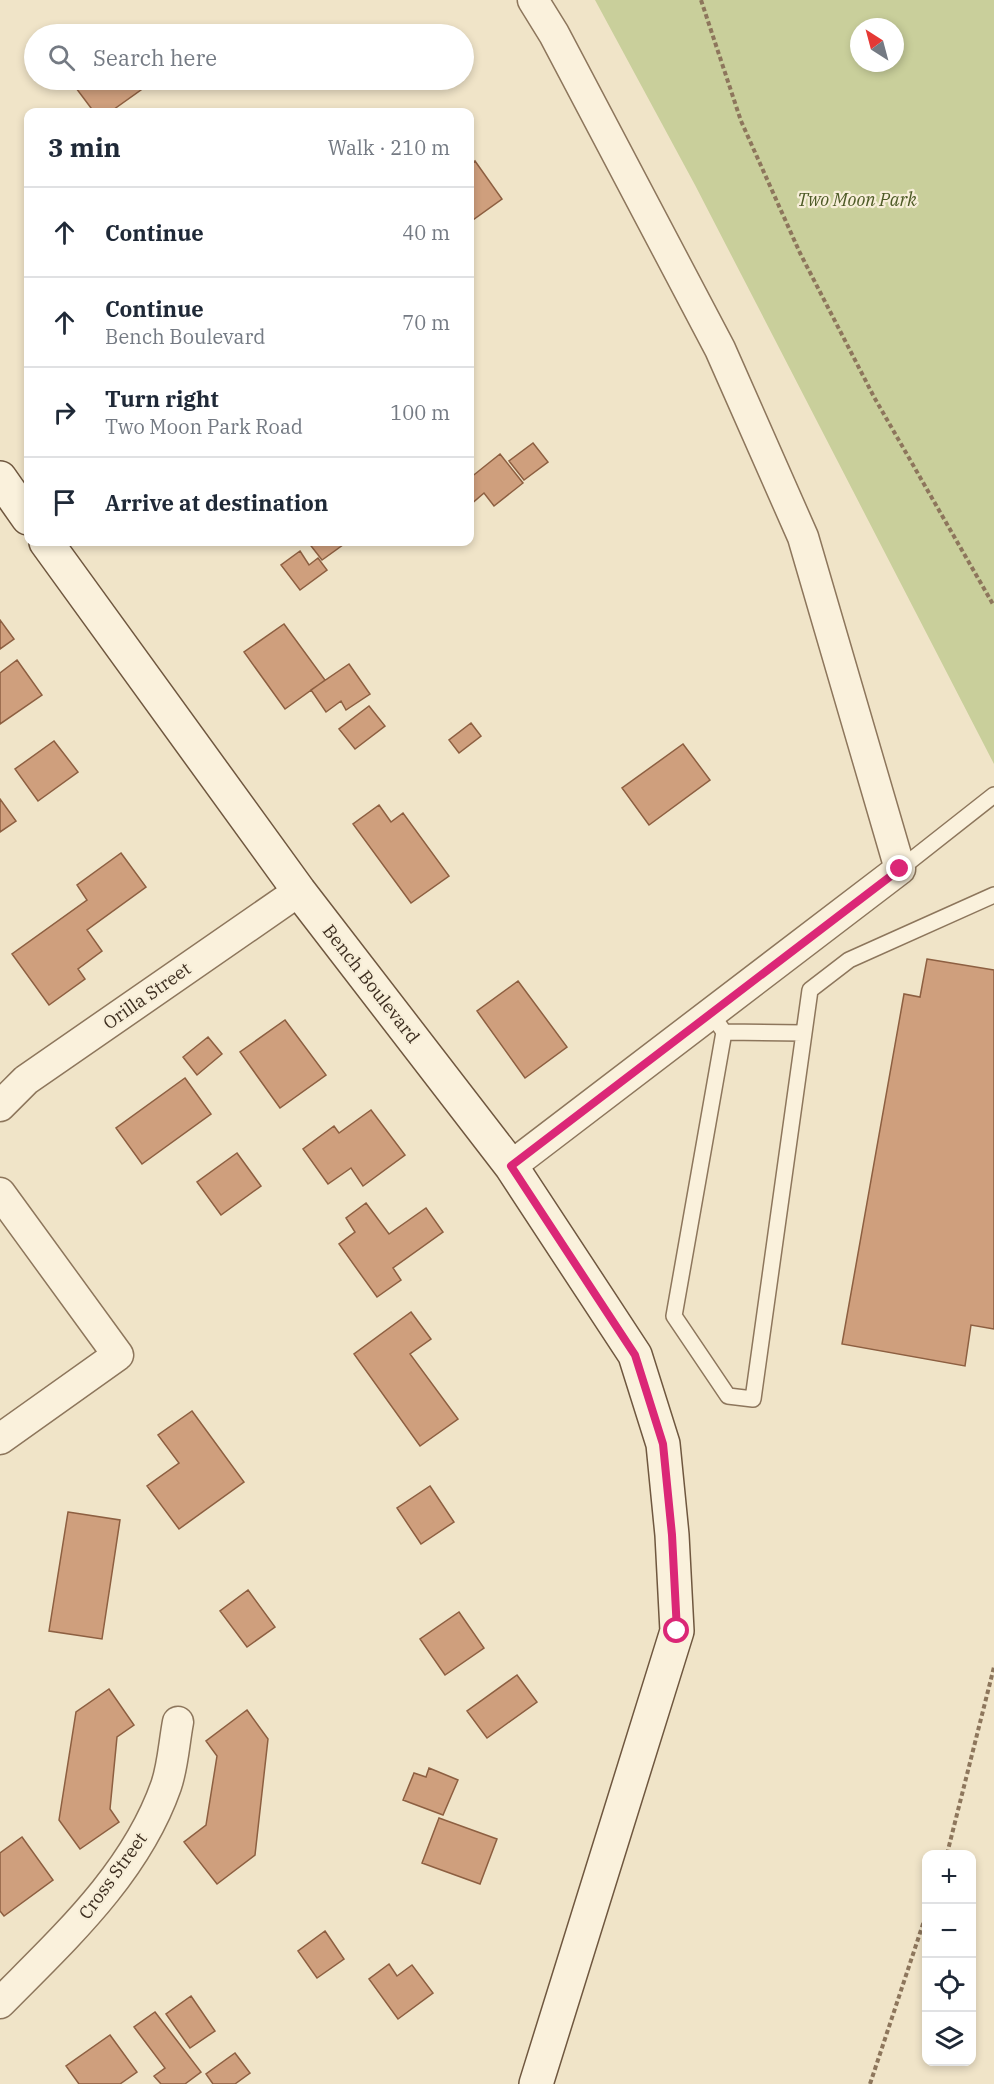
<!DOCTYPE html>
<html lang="en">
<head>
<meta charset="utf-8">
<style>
	:root { --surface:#fff; --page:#f2f2f3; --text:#1f2937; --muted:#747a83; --line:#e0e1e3 }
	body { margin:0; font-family:"IBM Plex Serif",serif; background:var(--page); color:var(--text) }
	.controls { position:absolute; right:18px; bottom:18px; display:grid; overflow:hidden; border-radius:12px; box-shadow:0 3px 9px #0003 }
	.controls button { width:54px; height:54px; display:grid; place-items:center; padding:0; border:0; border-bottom:2px solid var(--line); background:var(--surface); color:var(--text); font:30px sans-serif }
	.compass { position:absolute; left:850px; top:18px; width:54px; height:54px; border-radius:50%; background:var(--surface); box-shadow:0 3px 9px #0003; rotate:324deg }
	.stop { position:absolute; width:18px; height:18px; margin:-14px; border:4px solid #db2777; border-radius:50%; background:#fff }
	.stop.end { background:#db2777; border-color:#fff; box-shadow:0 2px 6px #0008 }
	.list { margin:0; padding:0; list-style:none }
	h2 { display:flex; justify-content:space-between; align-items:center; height:78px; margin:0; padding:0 24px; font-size:26px }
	h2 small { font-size:20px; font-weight:400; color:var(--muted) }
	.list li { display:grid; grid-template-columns:39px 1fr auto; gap:18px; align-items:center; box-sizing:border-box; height:90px; padding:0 24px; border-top:2px solid var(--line) }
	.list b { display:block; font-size:22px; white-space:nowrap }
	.list p { margin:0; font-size:20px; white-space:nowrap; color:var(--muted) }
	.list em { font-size:20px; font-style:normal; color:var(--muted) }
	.icon { flex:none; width:33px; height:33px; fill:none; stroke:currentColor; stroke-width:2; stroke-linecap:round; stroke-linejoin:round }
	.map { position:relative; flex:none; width:994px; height:2084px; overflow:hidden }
	.search { position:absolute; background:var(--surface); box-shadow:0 3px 9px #0003; left:24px; top:24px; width:450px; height:66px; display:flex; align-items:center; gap:15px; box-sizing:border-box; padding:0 21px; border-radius:33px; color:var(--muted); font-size:22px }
	.panel { position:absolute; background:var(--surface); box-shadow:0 3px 9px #0003; left:24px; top:108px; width:450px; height:438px; border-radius:12px }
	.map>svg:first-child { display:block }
</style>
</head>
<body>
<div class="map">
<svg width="994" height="2084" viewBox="0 0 994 2084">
	<rect width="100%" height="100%" fill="#f0e4c8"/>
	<path fill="#c9cf9b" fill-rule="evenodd" d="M595 0H994V764L695 185ZM859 27H895V63H859Z"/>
	<path fill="#cf9f7d" stroke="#8d5f41" stroke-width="1.5" d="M70 80H140L145 87 110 112H94Z
		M475 161 502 199 470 222V166Z
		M533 443 548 462 524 480 509 461Z
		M500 454 523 483 494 506 484 493 470 505V478Z
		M308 542H347L322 560Z
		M300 551 309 565 318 558 327 570 300 590 281 565Z
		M0 620 14 639 0 649Z
		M284 624 325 680 285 709 244 652Z
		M17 660 42 695 0 724V673Z
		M349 664 370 694 346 710 341 701 326 712 311 690Z
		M369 706 385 726 355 749 339 729Z
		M471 723 481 736 459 753 449 740Z
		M54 741 78 772 38 801 15 769Z
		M683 744 710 780 649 825 622 788Z
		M0 799 16 821 0 832Z
		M379 805 391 822 403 813 449 876 411 903 353 824Z
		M121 853 146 887 87 930 102 951 78 969 85 979 49 1005 12 954 87 900 77 885Z
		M927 959 994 970V1329L971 1325 965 1366 842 1344 904 994 920 997Z
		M518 981 567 1047 525 1078 477 1011Z
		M285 1020 326 1075 280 1108 240 1052Z
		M208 1037 222 1054 197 1075 183 1057Z
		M185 1078 211 1114 142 1164 116 1128Z
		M371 1110 405 1155 363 1186 351 1168 328 1184 303 1149 334 1126 339 1133Z
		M237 1153 261 1186 221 1215 197 1182Z
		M366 1203 389 1234 426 1208 443 1232 393 1268 401 1280 377 1297 339 1244 355 1232 346 1218Z
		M411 1312 431 1339 410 1354 458 1419 420 1446 354 1354Z
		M192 1411 244 1482 179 1529 147 1486 179 1463 158 1435Z
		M430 1486 454 1522 421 1544 397 1508Z
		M68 1512 120 1520 102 1639 49 1631Z
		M248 1590 275 1627 247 1647 220 1611Z
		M459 1612 484 1648 445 1675 420 1639Z
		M517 1675 537 1702 487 1738 467 1711Z
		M109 1689 134 1725 117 1737 110 1809 119 1822 80 1849 59 1820 76 1712Z
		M247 1710 268 1739 255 1855 217 1884 184 1842 206 1825 217 1756 206 1741Z
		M429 1768 458 1780 443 1815 403 1800 414 1773 426 1777Z
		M439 1818 497 1839 480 1884 422 1863Z
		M22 1837 53 1880 4 1916 0 1911V1853Z
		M325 1931 344 1959 317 1978 298 1951Z
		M389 1964 397 1976 412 1965 433 1993 398 2019 369 1979Z
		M191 1996 215 2031 190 2048 166 2014Z
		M155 2012 201 2072 185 2084H161L154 2076 165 2068 134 2027Z
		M110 2035 137 2072 120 2084H79L66 2066Z
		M235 2053 250 2073 235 2084H213L206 2074Z"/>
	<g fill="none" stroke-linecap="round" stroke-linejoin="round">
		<defs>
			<path id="service" d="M900 869 994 795
				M711 1013 724 1032 674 1316 728 1396 753 1399 810 990 849 960 994 895
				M724 1032 803 1033"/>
			<path id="minor" d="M0 1106 26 1080 299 891
				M511 1166 900 869 803 537 720 349 554 34 533 0
				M0 1193 118 1355 0 1439
				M0 2003C64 1938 135 1874 166 1786 173 1766 174 1743 178 1722"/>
			<path id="secondary" d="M0 478 28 518
				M46 542 299 891 511 1166 635 1355 663 1444 672 1535 677 1631 536 2084"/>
		</defs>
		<use href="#service" stroke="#8d765c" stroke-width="18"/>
		<use href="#minor" stroke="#8d765c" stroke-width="33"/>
		<use href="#secondary" stroke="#6f573f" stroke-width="36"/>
		<path stroke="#8d765c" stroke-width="4" stroke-dasharray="4.5 3" stroke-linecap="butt" d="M701 0 741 121 800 253 874 397 994 606
			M947 1854 994 1667
			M870 2084 926 1915"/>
		<use href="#service" stroke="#faf1dc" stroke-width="15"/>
		<use href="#minor" stroke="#faf1dc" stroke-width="30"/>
		<use href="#secondary" stroke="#faf1dc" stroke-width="33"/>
	</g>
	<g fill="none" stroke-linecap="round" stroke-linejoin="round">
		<path stroke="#db2777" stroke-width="8" d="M677 1631 672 1535 663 1444 635 1355 511 1166 900 869"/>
	</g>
	<g text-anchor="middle" stroke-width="4.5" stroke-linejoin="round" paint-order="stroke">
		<g font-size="18" font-style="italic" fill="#4d5a26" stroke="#f7eed8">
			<text x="857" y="206">Two Moon Park</text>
		</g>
		<g font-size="18" fill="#3d2e20" stroke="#f7eed8">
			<text transform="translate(371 984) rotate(52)" y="6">Bench Boulevard</text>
			<text transform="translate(147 996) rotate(-35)" y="6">Orilla Street</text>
			<text transform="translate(113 1876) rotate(-54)" y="6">Cross Street</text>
		</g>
	</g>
</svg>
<div class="controls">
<button>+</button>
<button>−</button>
<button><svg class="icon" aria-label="locate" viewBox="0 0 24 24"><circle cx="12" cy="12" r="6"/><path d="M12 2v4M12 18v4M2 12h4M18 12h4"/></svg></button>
<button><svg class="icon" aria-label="layers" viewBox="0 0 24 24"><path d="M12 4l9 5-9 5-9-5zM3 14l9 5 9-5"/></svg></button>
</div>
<svg class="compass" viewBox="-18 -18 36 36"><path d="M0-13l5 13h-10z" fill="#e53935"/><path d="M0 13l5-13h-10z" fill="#747a83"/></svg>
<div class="stop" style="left:677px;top:1631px"></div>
<div class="stop end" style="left:900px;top:869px"></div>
<div class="search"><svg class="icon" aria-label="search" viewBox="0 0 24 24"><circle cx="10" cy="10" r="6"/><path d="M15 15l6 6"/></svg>Search here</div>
<section class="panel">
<h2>3 min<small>Walk · 210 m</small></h2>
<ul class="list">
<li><svg class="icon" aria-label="ahead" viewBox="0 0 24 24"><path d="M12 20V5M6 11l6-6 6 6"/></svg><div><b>Continue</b></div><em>40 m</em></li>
<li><svg class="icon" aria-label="ahead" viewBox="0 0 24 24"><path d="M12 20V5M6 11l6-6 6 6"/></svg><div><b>Continue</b><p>Bench Boulevard</p></div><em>70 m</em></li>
<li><svg class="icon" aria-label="right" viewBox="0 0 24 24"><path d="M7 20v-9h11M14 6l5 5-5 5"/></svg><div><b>Turn right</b><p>Two Moon Park Road</p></div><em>100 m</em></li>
<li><svg class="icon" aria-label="arrive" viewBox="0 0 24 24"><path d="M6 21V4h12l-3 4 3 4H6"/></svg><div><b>Arrive at destination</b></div></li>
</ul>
</section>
</div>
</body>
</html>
